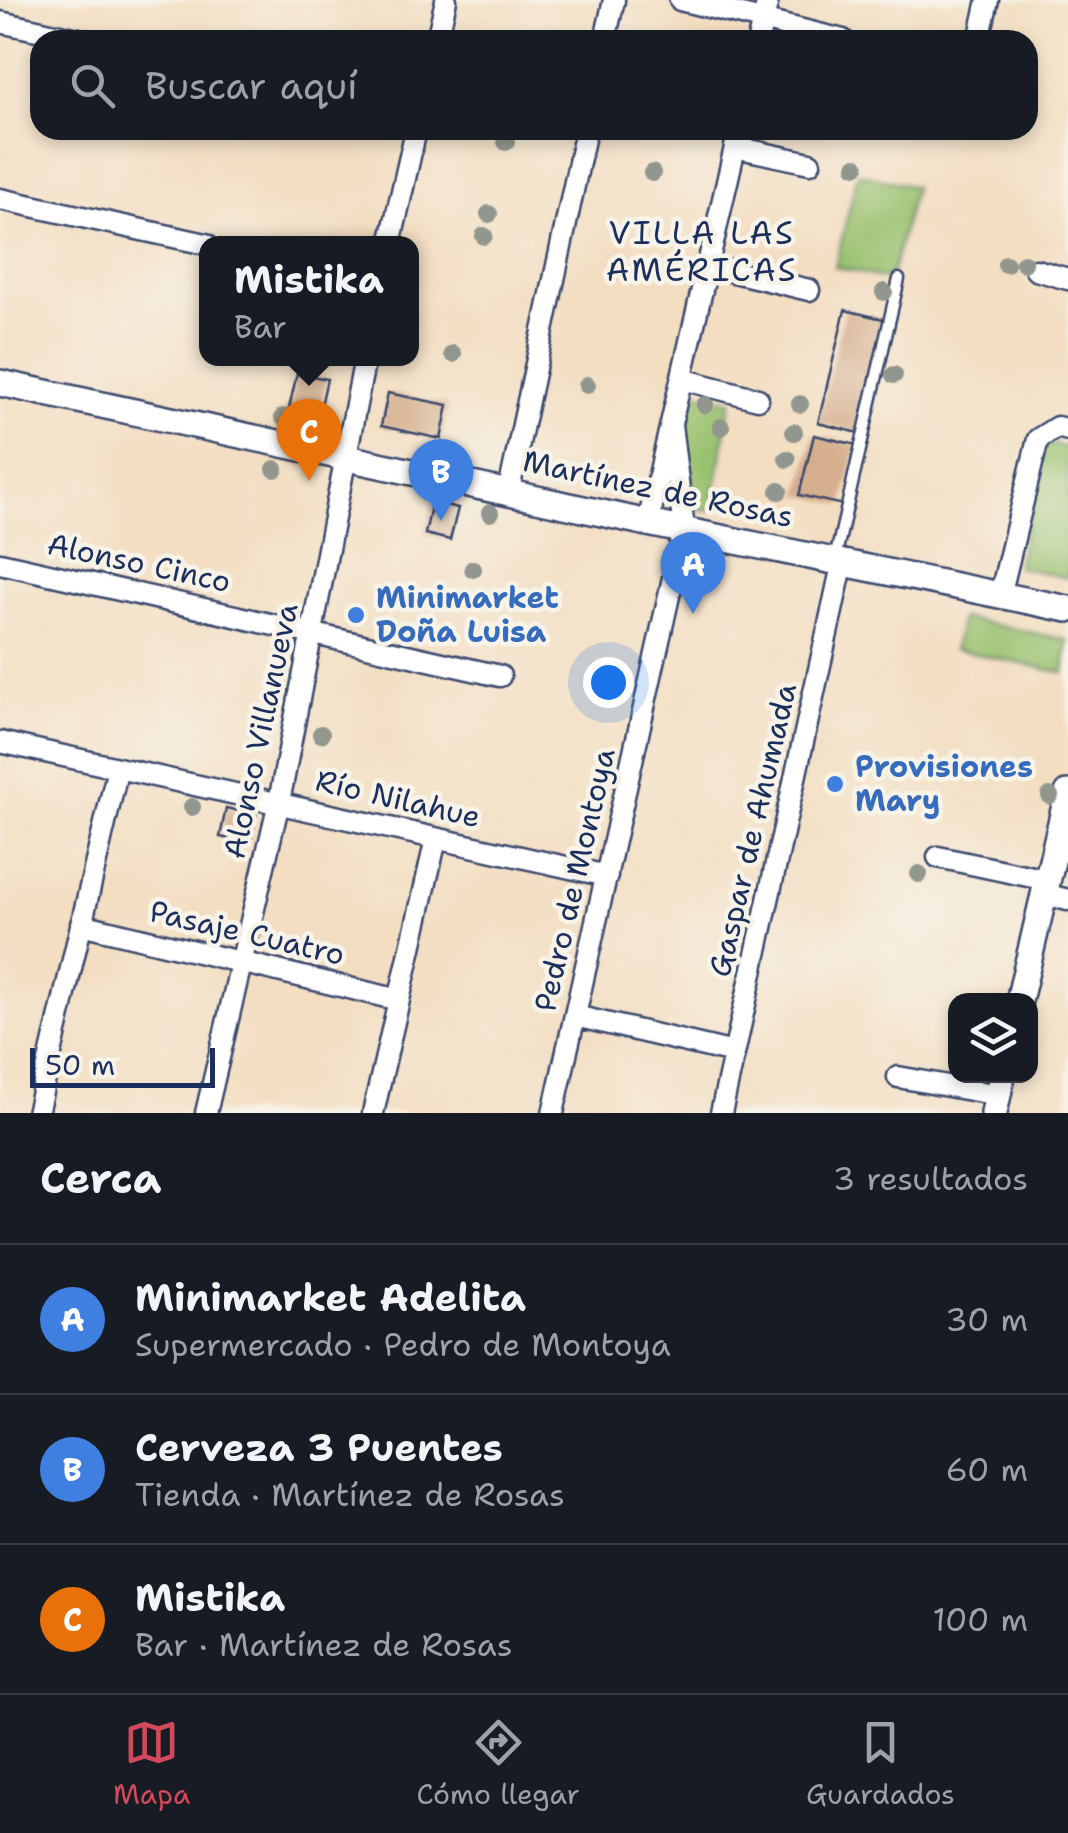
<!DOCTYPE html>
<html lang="es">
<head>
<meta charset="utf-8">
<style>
	:root { --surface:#171b24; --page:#20242c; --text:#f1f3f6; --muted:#9ea1a6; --line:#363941; --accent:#d1495b }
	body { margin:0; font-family:"Shantell Sans",sans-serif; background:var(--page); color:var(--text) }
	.controls { position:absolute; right:30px; bottom:30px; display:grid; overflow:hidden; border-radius:20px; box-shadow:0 5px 15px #0003 }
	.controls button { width:90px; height:90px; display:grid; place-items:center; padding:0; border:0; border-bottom:2px solid var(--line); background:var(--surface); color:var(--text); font:50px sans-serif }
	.scale { position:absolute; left:30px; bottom:25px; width:185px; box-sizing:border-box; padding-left:10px; border:5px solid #1b2f5e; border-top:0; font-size:28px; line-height:35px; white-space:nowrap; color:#1b2f5e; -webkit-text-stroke:8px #f7f3e8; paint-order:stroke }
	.you { position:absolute; left:608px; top:682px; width:35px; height:35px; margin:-25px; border:8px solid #fff; border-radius:50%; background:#1a73e8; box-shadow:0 0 0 15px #1a73e833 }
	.badge { display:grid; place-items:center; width:65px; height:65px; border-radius:50%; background:var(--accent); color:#fff; font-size:32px; font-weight:700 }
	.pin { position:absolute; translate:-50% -82px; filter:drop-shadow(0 2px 5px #0008) }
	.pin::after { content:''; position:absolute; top:52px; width:35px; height:30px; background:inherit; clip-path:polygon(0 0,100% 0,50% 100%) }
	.popup { position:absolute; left:199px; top:236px; width:220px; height:130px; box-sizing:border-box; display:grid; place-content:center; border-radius:20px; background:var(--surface); filter:drop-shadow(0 2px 8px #0005); font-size:32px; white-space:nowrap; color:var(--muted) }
	.popup b { font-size:38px; color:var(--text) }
	.popup::after { content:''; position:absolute; left:50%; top:100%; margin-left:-20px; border:20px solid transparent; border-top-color:var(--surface) }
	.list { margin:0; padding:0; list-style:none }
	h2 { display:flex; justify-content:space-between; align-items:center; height:130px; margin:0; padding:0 40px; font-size:42px }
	h2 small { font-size:32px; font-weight:400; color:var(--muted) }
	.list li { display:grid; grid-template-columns:65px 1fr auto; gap:30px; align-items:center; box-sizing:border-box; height:150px; padding:0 40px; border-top:2px solid var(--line) }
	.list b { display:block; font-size:38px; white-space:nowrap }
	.list p { margin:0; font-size:32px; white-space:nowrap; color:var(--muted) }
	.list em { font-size:32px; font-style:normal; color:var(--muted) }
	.icon { flex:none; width:55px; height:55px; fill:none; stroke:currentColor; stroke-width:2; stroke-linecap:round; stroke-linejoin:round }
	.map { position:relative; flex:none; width:1068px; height:1113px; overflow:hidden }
	.search { position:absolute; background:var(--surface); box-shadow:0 5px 15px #0003; left:30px; right:30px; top:30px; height:110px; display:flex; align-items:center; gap:25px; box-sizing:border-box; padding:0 35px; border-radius:30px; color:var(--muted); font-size:38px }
	.sheet { height:580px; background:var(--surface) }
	nav { display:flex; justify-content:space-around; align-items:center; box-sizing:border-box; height:140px; border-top:2px solid var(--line); background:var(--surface); font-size:28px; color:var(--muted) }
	nav a { display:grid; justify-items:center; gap:5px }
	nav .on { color:var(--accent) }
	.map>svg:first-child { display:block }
</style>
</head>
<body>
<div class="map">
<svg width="1068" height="1113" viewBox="0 0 1068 1113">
	<rect width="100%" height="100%" fill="#f7f3e8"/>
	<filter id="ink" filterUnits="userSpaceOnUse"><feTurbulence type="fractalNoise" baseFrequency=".01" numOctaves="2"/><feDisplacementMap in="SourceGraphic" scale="20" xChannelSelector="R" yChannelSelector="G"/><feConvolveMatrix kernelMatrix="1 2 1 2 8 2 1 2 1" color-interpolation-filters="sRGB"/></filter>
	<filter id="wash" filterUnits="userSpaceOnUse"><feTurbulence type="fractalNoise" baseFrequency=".0048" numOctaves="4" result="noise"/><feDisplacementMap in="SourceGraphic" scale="40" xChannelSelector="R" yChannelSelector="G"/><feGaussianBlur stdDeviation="2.25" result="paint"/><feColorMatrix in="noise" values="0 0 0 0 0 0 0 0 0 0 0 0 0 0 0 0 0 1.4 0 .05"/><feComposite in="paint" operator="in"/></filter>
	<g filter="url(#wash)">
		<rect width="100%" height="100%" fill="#f3dec2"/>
		<path fill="#99c16e" stroke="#5a7866" stroke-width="2.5" d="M858 173 914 187 890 280 835 267Z
			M688 391 731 400 712 510 695 509 680 419Z
			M1045 443 1068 448V578L1017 567Z
			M961 618 1068 640 1064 673 954 649Z"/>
		<g id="blocks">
			<path fill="#d5ae8d" d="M845 310 887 320 859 433 818 423Z
				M297 373 327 379 318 419 288 413Z
				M388 393 448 405 441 439 381 426Z
				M814 435 857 445 843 505 799 495Z
				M432 502 458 508 450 540 425 534Z
				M226 808 256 815 250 843 220 837Z"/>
		</g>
	</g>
	<g filter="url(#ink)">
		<use href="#blocks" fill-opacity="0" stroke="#3b496d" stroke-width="2.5"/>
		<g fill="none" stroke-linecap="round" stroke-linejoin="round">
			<defs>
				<path id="service" d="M835 559 899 279"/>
				<path id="minor" d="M680 0 843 40
					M0 22 83 40
					M437 40 446 0
					M605 40 614 0
					M758 40 768 0
					M979 40 988 0
					M735 147 810 163
					M0 199 206 244
					M390 244 416 130
					M709 266 809 290
					M1036 270 1068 279
					M682 379 758 399
					M509 490 586 130
					M648 523 739 130
					M0 563 500 676
					M1000 596 1038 439 1057 427 1068 430
					M0 742 607 876
					M938 857 1047 880
					M1044 894 1068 900
					M81 924 399 1000
					M575 1016 734 1053
					M898 1077 998 1095
					M37 1113 118 768
					M206 1113 279 802 365 358
					M373 1113 436 839
					M553 1113 684 529 671 425
					M721 1113 843 561"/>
				<path id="tertiary" d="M0 383 648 523 1068 609
					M1019 1001 1068 793
					M994 1113 1002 1076"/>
			</defs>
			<use href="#service" stroke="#3b496d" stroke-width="15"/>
			<use href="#minor" stroke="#3b496d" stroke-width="25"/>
			<use href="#tertiary" stroke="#3b496d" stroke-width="30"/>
			<use href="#service" stroke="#fff" stroke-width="10"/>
			<use href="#minor" stroke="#fff" stroke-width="20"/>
			<use href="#tertiary" stroke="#fff" stroke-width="25"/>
		</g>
		<g fill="#91968e">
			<circle cx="506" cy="142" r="9"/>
			<circle cx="856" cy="166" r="9"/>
			<circle cx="652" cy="173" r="9"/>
			<circle cx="489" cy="214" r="9"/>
			<circle cx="484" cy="236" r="9"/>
			<circle cx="1024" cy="263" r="9"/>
			<circle cx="1006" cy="264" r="9"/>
			<circle cx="884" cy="292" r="9"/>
			<circle cx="453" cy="354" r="9"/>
			<circle cx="894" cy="375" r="9"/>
			<circle cx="587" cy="385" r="9"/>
			<circle cx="800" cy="404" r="9"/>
			<circle cx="705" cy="405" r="9"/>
			<circle cx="283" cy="417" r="9"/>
			<circle cx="721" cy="427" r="9"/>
			<circle cx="794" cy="432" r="9"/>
			<circle cx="787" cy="459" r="9"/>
			<circle cx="275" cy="469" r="9"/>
			<circle cx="779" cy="491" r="9"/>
			<circle cx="490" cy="513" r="9"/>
			<circle cx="473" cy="569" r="9"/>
			<circle cx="321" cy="734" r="9"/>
			<circle cx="1050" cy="796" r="9"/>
			<circle cx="192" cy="807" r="9"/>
			<circle cx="249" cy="808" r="9"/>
			<circle cx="919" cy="874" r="9"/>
		</g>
	</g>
	<g fill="#3f7fe0" stroke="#f7f3e8" stroke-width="4">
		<circle cx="356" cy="615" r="10"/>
		<circle cx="835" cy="784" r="10"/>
	</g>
	<g text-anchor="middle" stroke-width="9" stroke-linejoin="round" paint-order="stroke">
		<g font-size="30" fill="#1b2f5e" stroke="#f7f3e8">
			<text transform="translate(658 489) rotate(12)" y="10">Martínez de Rosas</text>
			<text transform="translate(139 563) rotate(12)" y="10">Alonso Cinco</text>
			<text transform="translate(261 731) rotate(-78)" y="10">Alonso Villanueva</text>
			<text transform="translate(398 799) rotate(13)" y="10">Río Nilahue</text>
			<text transform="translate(753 830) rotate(-77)" y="10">Gaspar de Ahumada</text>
			<text transform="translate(575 880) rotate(-77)" y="10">Pedro de Montoya</text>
			<text transform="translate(247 933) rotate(13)" y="10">Pasaje Cuatro</text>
		</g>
		<g font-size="30" font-weight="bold" fill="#366cbe" stroke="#f7f3e8" text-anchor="start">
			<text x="376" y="608">Minimarket<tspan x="376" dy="34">Doña Luisa</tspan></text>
			<text x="855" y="777">Provisiones<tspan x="855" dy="34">Mary</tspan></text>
		</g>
		<g font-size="32" letter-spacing="2.5" fill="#1b2f5e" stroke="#f7f3e8">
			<text x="702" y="244">VILLA LAS<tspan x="702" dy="37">AMÉRICAS</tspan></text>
		</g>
	</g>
</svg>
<div class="controls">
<button><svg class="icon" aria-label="layers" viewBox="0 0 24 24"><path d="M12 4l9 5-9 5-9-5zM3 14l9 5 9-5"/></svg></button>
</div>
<div class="scale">50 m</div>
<div class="you"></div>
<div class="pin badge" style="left:693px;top:614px;background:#3f7fe0">A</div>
<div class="pin badge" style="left:441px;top:521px;background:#3f7fe0">B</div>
<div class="pin badge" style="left:309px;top:481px;background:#e8710a">C</div>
<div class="popup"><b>Mistika</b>Bar</div>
<div class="search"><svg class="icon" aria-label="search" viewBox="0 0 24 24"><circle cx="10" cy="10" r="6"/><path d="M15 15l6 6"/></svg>Buscar aquí</div>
</div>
<section class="sheet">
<h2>Cerca<small>3 resultados</small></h2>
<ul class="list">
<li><span class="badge" style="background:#3f7fe0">A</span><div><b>Minimarket Adelita</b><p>Supermercado · Pedro de Montoya</p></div><em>30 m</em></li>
<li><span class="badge" style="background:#3f7fe0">B</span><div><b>Cerveza 3 Puentes</b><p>Tienda · Martínez de Rosas</p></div><em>60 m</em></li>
<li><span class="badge" style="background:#e8710a">C</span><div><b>Mistika</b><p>Bar · Martínez de Rosas</p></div><em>100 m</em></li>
</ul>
</section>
<nav>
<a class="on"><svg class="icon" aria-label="map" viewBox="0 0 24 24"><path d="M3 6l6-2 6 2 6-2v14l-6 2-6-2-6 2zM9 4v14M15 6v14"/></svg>Mapa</a>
<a><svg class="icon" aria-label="directions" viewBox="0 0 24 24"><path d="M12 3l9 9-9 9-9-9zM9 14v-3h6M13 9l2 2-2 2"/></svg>Cómo llegar</a>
<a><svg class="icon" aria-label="saved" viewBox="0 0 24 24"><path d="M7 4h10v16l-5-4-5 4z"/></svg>Guardados</a>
</nav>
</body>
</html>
